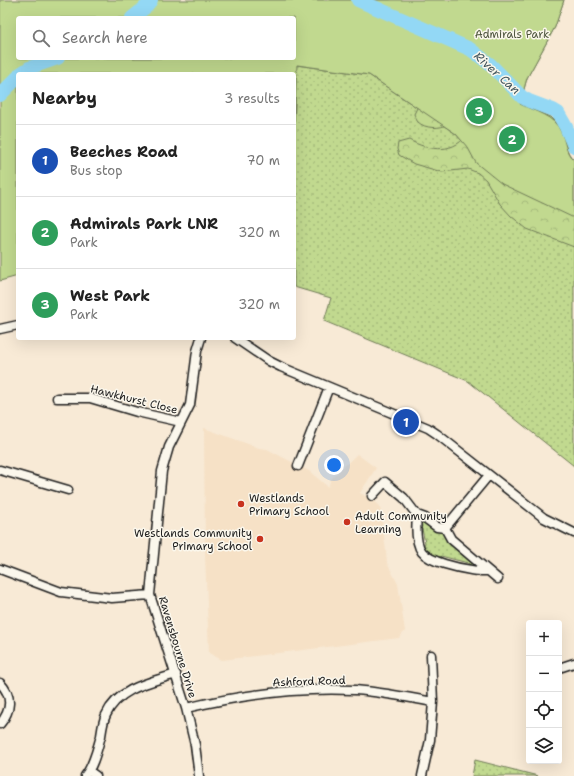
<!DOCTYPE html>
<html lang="en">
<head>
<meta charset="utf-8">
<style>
	:root { --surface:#fff; --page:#f6f6f6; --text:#222; --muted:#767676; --line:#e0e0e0; --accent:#c8321e }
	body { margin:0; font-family:"Shantell Sans",sans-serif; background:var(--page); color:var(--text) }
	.controls { position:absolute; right:12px; bottom:12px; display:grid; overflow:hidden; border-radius:4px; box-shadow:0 4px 16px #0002 }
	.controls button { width:36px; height:36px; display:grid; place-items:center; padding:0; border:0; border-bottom:1px solid var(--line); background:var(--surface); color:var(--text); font:20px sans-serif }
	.you { position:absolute; left:334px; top:465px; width:14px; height:14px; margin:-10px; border:3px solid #fff; border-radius:50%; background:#1a73e8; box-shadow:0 0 0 6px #1a73e833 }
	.badge { display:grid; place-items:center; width:26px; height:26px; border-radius:50%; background:var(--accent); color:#fff; font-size:13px; font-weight:700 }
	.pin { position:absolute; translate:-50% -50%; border:2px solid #fff; box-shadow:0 1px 4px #0006 }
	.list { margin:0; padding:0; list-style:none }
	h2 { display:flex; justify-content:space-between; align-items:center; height:52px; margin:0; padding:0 16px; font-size:17px }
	h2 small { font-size:13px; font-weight:400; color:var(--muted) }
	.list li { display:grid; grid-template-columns:26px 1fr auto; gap:12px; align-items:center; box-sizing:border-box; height:72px; padding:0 16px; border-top:1px solid var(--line) }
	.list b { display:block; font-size:15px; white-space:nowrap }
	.list p { margin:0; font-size:13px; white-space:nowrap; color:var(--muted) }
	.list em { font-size:13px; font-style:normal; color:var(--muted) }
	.icon { flex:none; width:22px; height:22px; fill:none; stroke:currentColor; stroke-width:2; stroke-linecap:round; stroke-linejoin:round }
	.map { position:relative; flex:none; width:574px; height:776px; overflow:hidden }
	.search { position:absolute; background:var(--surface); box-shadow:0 4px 16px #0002; left:16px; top:16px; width:280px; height:44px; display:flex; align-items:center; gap:10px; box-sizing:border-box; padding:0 14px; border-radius:4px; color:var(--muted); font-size:15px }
	.panel { position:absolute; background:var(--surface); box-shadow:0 4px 16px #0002; left:16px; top:72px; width:280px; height:268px; border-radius:4px }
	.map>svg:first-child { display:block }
</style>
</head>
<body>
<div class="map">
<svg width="574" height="776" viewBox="0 0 574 776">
	<defs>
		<pattern id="grass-dots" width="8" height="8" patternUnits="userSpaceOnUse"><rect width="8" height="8" fill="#c1d98f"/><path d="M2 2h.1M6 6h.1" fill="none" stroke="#a5ba7b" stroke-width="1.8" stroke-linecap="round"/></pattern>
		<pattern id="forest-crowns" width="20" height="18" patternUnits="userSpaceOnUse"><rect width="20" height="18" fill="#c1d98f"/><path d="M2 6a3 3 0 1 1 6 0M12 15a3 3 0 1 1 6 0" fill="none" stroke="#a5ba7b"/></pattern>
	</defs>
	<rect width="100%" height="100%" fill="#f8ead6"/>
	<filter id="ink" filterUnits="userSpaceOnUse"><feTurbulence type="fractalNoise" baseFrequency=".025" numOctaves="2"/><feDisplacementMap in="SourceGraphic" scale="8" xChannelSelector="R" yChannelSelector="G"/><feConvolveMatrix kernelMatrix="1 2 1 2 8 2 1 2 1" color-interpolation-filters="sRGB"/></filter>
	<g filter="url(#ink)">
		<path fill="#f6e1c6" d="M204 428 259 448 267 449 309 471 328 487 331 479 357 454 376 468 360 493 375 501 380 506 386 551 387 563 398 584 405 631 399 638 222 660 209 653 205 555Z"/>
		<path fill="url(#grass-dots)" stroke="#6e7a56" d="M252 59 369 75 456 134 468 148 574 218V466L468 381 324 321 331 298 294 287V74H250Z
			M423 521 440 530 475 564 472 568 468 563 441 556 438 558 423 547 425 543 422 529 419 527 420 523Z
			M475 760 538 776H472Z"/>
		<path fill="url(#forest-crowns)" stroke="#6e7a56" d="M240 0H390L493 35 535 0H564L555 27 527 78 520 104 550 117C554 121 558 125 560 130 566 140 565 152 574 160V247L527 229 511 216 500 204 486 180 478 173 468 169 442 172 414 164 399 155 397 149 398 143 409 140C429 151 456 155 469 131 475 122 477 119 476 108L469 104 462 106C459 112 454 120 448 124 441 129 425 129 418 122 416 120 415 116 414 114L420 102 434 91 442 81 446 68 441 64C420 74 419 71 401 59L278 9 259 18H200Z"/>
		<path fill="#c1d98f" stroke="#6e7a56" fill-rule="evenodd" d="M0 0H564L555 27 527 78 520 104C535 112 554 115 561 132 566 142 565 153 574 160V218L502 184 476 163 468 148 456 134 369 75 297 65 294 126V74H18V276L0 281ZM18 18H294V58H18Z"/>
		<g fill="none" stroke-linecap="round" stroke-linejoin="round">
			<path stroke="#93d8f5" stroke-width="14" d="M358 0 470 49 491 65 522 97 529 101 553 110 558 113 566 127 574 146
				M132 18 147 6 151 0
				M20 74 29 68 58 58
				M0 95 18 77"/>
			<defs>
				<path id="minor" d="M0 329 18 325
					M235 338 269 361 281 367 428 428 437 434 544 518 574 533
					M57 398H90L137 412 181 422
					M298 466 329 387
					M0 470 68 490
					M372 496 385 482 404 498 417 515 425 518 437 527 445 528 451 539 498 579
					M417 515C416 526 415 543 422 552 430 562 458 568 471 570 476 571 481 571 486 571
					M445 528 489 475
					M0 569 61 592 112 598 150 595
					M559 668 574 663
					M0 683C13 696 11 711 0 724
					M186 708C241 695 298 687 355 690 381 692 407 697 433 702
					M89 771 96 776
					M85 776C94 765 97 749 101 736 102 729 103 721 106 715 118 688 151 682 176 674
					M199 776 195 745 186 708 150 595 162 471 169 447 190 405 197 351 201 338
					M422 776 430 740 433 702 431 655"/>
			</defs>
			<use href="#minor" stroke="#1c1c1c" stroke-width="11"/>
			<use href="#minor" stroke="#fbf7ec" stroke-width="8"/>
		</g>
	</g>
	<g fill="#c8321e" stroke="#fbf7ec" stroke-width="1.5">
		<circle cx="241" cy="504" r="4"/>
		<circle cx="347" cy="522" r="4"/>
		<circle cx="260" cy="539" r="4"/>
	</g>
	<g text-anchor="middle" stroke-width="3" stroke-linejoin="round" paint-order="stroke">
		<g font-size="11" fill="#4e553e" stroke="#fbf7ec">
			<text x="512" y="38">Admirals Park</text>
		</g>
		<g font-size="11" fill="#1c1c1c" stroke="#fbf7ec">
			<text transform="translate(134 399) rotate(14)" y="4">Hawkhurst Close</text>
			<text transform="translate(178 647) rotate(73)" y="4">Ravensbourne Drive</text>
			<text transform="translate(309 681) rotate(-2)" y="4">Ashford Road</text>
		</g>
		<g font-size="11" fill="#1c1c1c" stroke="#fbf7ec" text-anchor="start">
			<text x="249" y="502">Westlands<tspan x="249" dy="13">Primary School</tspan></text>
			<text x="355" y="520">Adult Community<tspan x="355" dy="13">Learning</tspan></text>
			<text x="252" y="537" text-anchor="end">Westlands Community<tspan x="252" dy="13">Primary School</tspan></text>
		</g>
		<g font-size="12" font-style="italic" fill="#40545d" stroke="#fbf7ec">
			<text transform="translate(497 73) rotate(42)" y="4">River Can</text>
		</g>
	</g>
</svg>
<div class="controls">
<button>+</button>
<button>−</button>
<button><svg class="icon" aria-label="locate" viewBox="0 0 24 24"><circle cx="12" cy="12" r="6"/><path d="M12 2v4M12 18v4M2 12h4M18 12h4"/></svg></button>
<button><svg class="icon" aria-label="layers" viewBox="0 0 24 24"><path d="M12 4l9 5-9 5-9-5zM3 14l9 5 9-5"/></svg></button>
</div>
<div class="you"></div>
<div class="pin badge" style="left:406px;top:422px;background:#1a4fb4">1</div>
<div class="pin badge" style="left:512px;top:139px;background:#2e9e5b">2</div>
<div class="pin badge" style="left:479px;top:111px;background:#2e9e5b">3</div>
<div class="search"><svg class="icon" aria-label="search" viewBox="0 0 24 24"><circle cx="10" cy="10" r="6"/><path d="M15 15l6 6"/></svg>Search here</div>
<section class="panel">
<h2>Nearby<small>3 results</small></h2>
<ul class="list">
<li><span class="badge" style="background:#1a4fb4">1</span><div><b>Beeches Road</b><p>Bus stop</p></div><em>70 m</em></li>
<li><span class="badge" style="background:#2e9e5b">2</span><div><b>Admirals Park LNR</b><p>Park</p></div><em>320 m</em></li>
<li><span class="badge" style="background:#2e9e5b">3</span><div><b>West Park</b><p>Park</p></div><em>320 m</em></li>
</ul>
</section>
</div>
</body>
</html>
